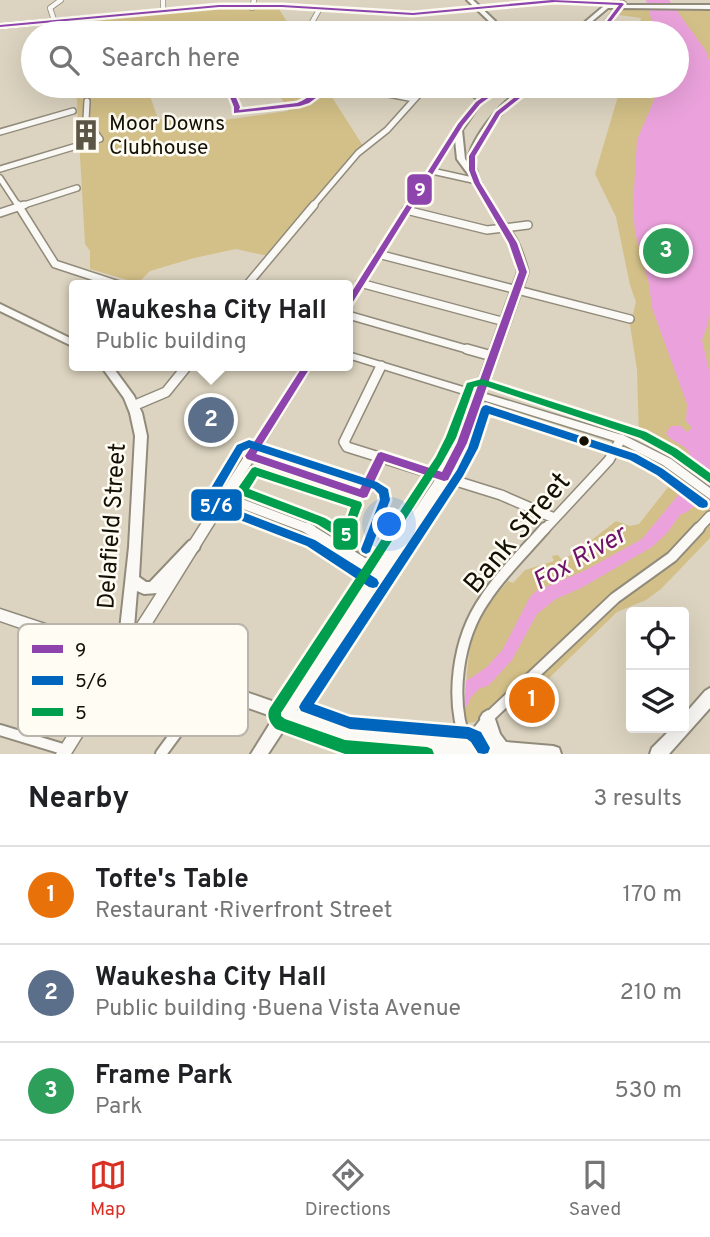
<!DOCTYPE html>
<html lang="en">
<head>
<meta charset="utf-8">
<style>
	:root { --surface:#fff; --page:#f2f2f2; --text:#202124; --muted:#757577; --line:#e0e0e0; --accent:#d93025 }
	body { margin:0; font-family:Overpass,sans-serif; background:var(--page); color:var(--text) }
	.controls { position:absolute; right:21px; bottom:21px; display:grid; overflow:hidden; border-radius:7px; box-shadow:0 7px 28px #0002 }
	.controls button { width:63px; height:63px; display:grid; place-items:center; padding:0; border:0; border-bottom:2px solid var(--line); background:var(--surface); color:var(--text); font:35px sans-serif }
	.you { position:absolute; left:390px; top:525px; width:24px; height:24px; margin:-18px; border:5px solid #fff; border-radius:50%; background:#1a73e8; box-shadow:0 0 0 10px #1a73e833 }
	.badge { display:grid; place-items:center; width:46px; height:46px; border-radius:50%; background:var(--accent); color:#fff; font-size:23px; font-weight:700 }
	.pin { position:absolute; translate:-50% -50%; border:4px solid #fff; box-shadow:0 2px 7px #0006 }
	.popup { position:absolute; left:69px; top:280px; width:284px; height:91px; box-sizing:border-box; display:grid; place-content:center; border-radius:7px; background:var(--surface); filter:drop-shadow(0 2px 5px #0005); font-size:23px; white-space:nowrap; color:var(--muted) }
	.popup b { font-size:26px; color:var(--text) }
	.popup::after { content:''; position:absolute; left:50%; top:100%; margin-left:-14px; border:14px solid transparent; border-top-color:var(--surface) }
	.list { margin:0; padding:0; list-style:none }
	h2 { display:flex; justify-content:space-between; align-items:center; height:91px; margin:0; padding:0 28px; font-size:30px }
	h2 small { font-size:23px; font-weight:400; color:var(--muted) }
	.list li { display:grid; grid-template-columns:46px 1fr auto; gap:21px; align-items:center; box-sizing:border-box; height:98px; padding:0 28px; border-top:2px solid var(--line) }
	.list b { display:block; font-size:26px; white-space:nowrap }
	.list p { margin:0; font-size:23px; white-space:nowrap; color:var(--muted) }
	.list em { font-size:23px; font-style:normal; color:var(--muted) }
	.icon { flex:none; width:38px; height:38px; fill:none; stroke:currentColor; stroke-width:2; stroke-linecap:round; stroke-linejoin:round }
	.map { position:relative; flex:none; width:710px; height:754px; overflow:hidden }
	.search { position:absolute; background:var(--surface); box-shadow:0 7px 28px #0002; left:21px; right:21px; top:21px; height:77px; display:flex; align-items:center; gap:18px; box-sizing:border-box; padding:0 24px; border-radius:38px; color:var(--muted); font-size:26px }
	.sheet { height:385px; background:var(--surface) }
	nav { display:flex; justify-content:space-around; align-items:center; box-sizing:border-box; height:98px; border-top:2px solid var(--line); background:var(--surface); font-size:19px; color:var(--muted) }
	nav a { display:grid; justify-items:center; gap:4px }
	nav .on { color:var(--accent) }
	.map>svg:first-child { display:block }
</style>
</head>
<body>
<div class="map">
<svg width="710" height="754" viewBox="0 0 710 754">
	<rect width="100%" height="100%" fill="#dcd4c0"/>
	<path fill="#d3c088" d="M710 8V486L672 458 639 439 637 370 630 325 636 302 630 285 616 217 595 174 621 86H677V33H637L641 18 619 15 623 9Z
		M279 9 294 33H75V22L193 10Z
		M76 86H174L150 96 158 119 188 122 217 121 288 111 275 86H339L330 94 363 146 356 150 268 256 236 249 194 258 150 271 138 283 90 269V251L85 244Z
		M676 477 710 505V538L661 589 646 600 617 612 510 716 505 709 492 707 475 722 466 723C462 713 465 702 466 691 469 637 472 622 508 581L513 583 525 570 554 561 552 556 558 555 561 559 588 549 591 546 589 542 616 521 630 526 639 524Z"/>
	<path fill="#eba2dc" d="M646 0H669L706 51 710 64V302L708 324 702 340 710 374V482L700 499 702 501 685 513 681 514 667 533 652 547 581 588 556 599 537 614 512 660 488 686 480 688 471 697 468 705 464 708 466 681 487 667 503 649 530 597 536 591 584 571 642 539 679 494 680 485 690 468 683 461 691 459C689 443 673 445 666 433L671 426H681L687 432 692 428 686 421 687 404 652 308 649 284 635 232 633 207 637 140 660 86H677V33H655Z"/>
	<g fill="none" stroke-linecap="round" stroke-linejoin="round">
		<defs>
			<path id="minor-far4" d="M163 0V9L166 11
				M252 8 254 0
				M55 23 50 8 61 0
				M306 33 320 8
				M349 86 381 92
				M420 92 426 86"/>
			<path id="minor-far3" d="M373 91 414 99
				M0 132 73 111
				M0 169 100 139 86 120 87 101
				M432 171 477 181
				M0 178 19 207
				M18 207 77 188
				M312 207 358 153 387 130 422 91"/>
			<path id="minor-far2" d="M18 205 55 264 119 285
				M406 210 487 230 528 225
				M0 213 24 205
				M378 254 630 319
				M360 283 505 322
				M247 285 314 205
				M348 315 473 351"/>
			<path id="minor-far1" d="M467 349 492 356
				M381 366 344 442 347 447 501 495 554 518
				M133 406 166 392 187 366
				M224 497 312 530
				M544 530 609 460 621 439
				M697 530 710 516"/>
			<path id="minor" d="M307 528 380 573
				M0 730 66 750
				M467 745C449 700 457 639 485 599 501 574 525 551 545 528
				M467 745 488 718 615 598 672 557 699 528
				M161 754 210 687"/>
			<path id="tertiary" d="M550 0 622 3 624 4 622 5 555 2 413 15 282 7H219L0 28V24L219 5H282L413 13Z
				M456 129 461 130 351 305 348 306V297Z
				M348 352 625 436 671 459 710 488V499L663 465 618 442 348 358Z
				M302 366H312L71 754H56L114 660 0 621V609L121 649Z"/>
			<path id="secondary" d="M467 0H473L495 21 504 33H498L491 23Z
				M611 0 614 2 611 4 618 5 622 1 625 3 623 5H710V9L621 8 603 33H597L616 8H608L578 33H572Z
				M478 86H484L479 95 482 97 498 86H505L480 104 462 130 465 159 468 163C467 141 512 85 535 86 526 94 515 101 505 110 496 119 475 146 475 160 474 186 505 219 517 241 522 251 525 261 528 272L466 446 441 491 297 710 347 727 486 740 480 718 483 713 488 710 493 713 500 734 506 742 553 746 559 748 561 754H427L420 750 347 743 289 722 268 754H251L274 717 124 664 119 662 117 657 129 547 135 436 130 413 124 398 101 366H112L134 396 142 413 147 436 139 577 146 582H150L189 541 194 539 199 541 200 545 199 549 158 593 144 594 137 591 132 652 283 705 433 483 457 442 518 272 515 258 509 243 471 178 457 159 454 130 478 100 472 95Z
				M0 304 74 340V347L0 311Z
				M710 688V708L669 754H650L652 748 672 728H684V715L705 691Z"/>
		</defs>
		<use href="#minor-far4" stroke="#918b7b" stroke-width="6"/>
		<use href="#minor-far3" stroke="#918b7b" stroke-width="8"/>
		<use href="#minor-far2" stroke="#918b7b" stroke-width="10"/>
		<use href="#minor-far1" stroke="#918b7b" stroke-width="12"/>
		<use href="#minor" stroke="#918b7b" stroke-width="14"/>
		<use href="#tertiary" stroke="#918b7b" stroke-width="3"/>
		<use href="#secondary" stroke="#918b7b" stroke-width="4"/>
		<use href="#minor-far4" stroke="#faf9f6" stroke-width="4.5"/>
		<use href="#minor-far3" stroke="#faf9f6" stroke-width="5"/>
		<use href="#minor-far2" stroke="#faf9f6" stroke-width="7"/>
		<use href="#minor-far1" stroke="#faf9f6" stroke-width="9"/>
		<use href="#minor" stroke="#faf9f6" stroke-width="10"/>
		<use href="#tertiary" fill="#faf9f6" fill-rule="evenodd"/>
		<use href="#secondary" fill="#faf9f6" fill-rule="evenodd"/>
		<defs>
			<path id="bus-1" d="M552 0 622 3 624 4 602 33H598L619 5 555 2 413 15 282 7H219L0 27V25L219 5H282L413 13Z
				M260 86H272L234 93 240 107 239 110 297 103C309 99 320 85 332 86L309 103 300 106 234 113V107L228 92 229 91Z
				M499 86H505L480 104 463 125 351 305H348V298L458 124 476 102Z
				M529 86H535L500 114 475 156V170L480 183 517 243 527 272 467 443 448 480 444 481 384 461 367 497 363 498 247 459 245 456 247 453 303 366H311L256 454 360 489 378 453 381 452 442 472 457 443 519 272 509 243 474 183 469 170V156L496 112Z"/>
			<path id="bus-2" d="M486 405 636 454 663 469 707 501 708 504 707 507 703 508 699 507 657 475 630 460 489 414 478 448 463 476 314 704 350 717 469 727 481 732 490 748 488 753 484 754 478 753 471 742 467 739 350 729 301 711 299 707 301 703 457 470 468 448 481 409 483 406Z
				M249 440 377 482 388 489 390 500 371 549 370 552 366 554 362 552 361 549 380 500 379 494 374 489 249 448 243 451 218 494 217 500 222 504 315 540 377 579 379 583 377 587 373 588 369 587 307 546 214 510C208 504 207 502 208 493L237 445Z"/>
			<path id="bus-3" d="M482 379 646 432 677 449 710 473V483L671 455 640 438 482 385 474 387 456 438 442 463 281 713V716L285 719 345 740 427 747 432 749 434 754H345L276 729C270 723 266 716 270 708L436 457 446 437 467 383Z
				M255 467 361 502 362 505 349 539 345 541 341 539 317 524 238 494 237 491 238 488 252 468ZM257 476 351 507 343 529 325 518 249 489Z"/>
		</defs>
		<use href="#bus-1" stroke="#fffcf4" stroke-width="5"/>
		<use href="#bus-2" stroke="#fffcf4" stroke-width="5"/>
		<use href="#bus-3" stroke="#fffcf4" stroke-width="5"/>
		<use href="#bus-1" fill="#8e44ad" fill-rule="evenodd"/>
		<use href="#bus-2" fill="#0065bd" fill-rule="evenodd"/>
		<use href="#bus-3" fill="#019e4d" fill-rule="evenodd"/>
	</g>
	<defs>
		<symbol id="building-bare" viewBox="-9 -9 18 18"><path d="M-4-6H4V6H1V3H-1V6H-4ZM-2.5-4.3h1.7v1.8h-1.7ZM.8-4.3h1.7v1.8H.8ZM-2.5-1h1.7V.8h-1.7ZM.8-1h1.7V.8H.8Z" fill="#5b5546" stroke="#fffcf4" stroke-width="2.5" paint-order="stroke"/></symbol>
	</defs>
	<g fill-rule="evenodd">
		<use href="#building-bare" x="64" y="113" width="44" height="44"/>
	</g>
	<circle fill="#151004" stroke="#fffcf4" stroke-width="2.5" cx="584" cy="441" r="6"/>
	<g text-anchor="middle" stroke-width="5" stroke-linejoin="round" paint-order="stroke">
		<g font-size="21" fill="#151004" stroke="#fffcf4" text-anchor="start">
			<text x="109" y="130">Moor Downs<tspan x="109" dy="24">Clubhouse</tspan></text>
		</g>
		<g font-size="24" fill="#151004" stroke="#fffcf4">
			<text transform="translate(111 526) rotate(-86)" y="8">Delafield Street</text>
		</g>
		<g font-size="26" font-style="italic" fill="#70136b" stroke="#fffcf4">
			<text transform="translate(579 557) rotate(-30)" y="9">Fox River</text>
		</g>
		<g font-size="28" fill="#151004" stroke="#fffcf4">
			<text transform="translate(516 532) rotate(-50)" y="10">Bank Street</text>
		</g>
	</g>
	<rect x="18" y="624" width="230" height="112" rx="10" fill="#fffcf4" stroke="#b9b5ac" stroke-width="2"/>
	<rect x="32" y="645" width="31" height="8" fill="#8e44ad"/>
	<rect x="32" y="676" width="31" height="9" fill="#0065bd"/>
	<rect x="32" y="708" width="31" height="8" fill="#019e4d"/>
	<g font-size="19" fill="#151004">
		<text x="75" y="656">9</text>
		<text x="75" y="687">5/6</text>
		<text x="75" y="719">5</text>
	</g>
	<g stroke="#fffcf4" stroke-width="2.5">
		<rect x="406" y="173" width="27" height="33" rx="7" fill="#8e44ad"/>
		<rect x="190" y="488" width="53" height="34" rx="7" fill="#0065bd"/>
		<rect x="332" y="517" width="27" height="34" rx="7" fill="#019e4d"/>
	</g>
	<g font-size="19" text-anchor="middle" font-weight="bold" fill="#fff">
		<text x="420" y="196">9</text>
		<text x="216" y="512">5/6</text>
		<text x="346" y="541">5</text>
	</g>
</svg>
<div class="controls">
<button><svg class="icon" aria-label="locate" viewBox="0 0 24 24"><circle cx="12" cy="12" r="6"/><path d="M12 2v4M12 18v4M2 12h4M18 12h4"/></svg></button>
<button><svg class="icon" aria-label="layers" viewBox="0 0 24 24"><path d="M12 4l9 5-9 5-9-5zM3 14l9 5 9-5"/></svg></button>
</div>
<div class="you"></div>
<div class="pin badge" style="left:532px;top:700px;background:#e8710a">1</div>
<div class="pin badge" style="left:211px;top:420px;background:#5c6f8a">2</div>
<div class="popup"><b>Waukesha City Hall</b>Public building</div>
<div class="pin badge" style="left:666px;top:251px;background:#2e9e5b">3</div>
<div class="search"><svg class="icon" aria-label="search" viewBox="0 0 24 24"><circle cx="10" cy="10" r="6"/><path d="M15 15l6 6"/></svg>Search here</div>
</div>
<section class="sheet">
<h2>Nearby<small>3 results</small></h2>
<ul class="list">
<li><span class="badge" style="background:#e8710a">1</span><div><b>Tofte's Table</b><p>Restaurant · Riverfront Street</p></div><em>170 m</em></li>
<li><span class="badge" style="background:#5c6f8a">2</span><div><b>Waukesha City Hall</b><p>Public building · Buena Vista Avenue</p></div><em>210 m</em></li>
<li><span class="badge" style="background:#2e9e5b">3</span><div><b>Frame Park</b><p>Park</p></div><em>530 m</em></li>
</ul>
</section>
<nav>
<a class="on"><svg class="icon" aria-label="map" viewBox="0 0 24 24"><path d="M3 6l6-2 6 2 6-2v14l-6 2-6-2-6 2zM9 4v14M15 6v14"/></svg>Map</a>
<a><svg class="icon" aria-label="directions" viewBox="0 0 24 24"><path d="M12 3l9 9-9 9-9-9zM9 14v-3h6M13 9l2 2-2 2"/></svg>Directions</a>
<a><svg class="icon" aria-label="saved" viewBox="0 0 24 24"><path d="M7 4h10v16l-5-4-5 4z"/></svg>Saved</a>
</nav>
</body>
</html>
